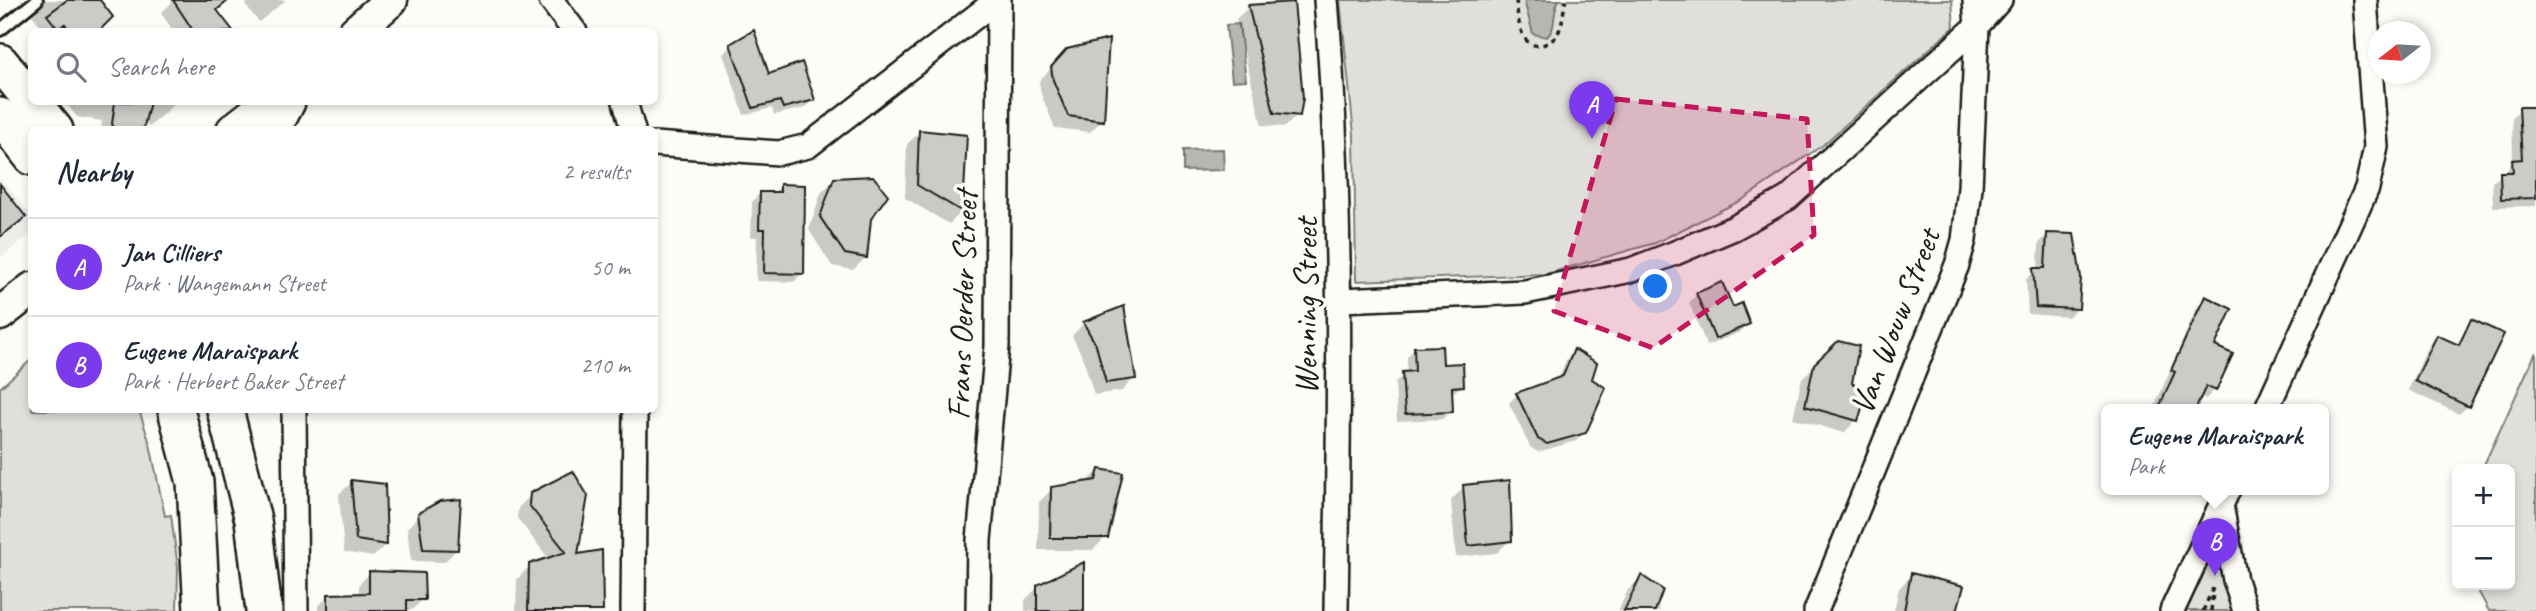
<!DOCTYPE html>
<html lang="en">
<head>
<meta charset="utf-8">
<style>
	:root { --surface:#fff; --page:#f6f6f7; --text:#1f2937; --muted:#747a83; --line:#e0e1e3; --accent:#7c3aed }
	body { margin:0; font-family:Caveat,sans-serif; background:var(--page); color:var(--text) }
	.controls { position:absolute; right:21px; bottom:21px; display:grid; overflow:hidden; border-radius:10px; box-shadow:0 4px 10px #0003 }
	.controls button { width:63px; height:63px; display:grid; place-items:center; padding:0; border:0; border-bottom:2px solid var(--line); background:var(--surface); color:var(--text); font:35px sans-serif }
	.compass { position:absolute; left:2368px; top:21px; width:63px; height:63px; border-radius:50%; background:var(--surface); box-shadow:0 4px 10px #0003; rotate:253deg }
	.you { position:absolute; left:1656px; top:287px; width:24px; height:24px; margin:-18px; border:5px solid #fff; border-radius:50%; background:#1a73e8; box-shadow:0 0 0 10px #1a73e833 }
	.badge { display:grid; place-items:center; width:46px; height:46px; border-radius:50%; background:var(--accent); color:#fff; font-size:23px; font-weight:700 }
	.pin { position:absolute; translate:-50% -58px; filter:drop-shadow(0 2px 4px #0008) }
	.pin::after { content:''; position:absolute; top:37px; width:24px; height:21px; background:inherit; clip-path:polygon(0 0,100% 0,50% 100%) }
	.popup { position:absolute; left:2101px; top:404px; width:228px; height:91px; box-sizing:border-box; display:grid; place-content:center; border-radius:10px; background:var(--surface); filter:drop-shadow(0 2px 5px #0005); font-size:23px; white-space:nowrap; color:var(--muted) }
	.popup b { font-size:26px; color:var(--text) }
	.popup::after { content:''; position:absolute; left:50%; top:100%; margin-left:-14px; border:14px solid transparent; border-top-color:var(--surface) }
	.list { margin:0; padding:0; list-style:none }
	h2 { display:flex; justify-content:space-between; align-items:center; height:91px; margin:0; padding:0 28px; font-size:30px }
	h2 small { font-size:23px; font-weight:400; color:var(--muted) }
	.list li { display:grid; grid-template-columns:46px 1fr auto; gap:21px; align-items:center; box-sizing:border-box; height:98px; padding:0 28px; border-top:2px solid var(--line) }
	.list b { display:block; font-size:26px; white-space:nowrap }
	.list p { margin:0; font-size:23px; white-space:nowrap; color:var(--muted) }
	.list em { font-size:23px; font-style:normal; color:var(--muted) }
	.icon { flex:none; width:38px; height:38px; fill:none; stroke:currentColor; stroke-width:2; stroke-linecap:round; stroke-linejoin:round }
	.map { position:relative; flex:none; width:2536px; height:611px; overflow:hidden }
	.search { position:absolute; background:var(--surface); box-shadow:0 4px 10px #0003; left:28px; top:28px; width:630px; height:77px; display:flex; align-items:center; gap:18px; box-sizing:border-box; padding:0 24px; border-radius:10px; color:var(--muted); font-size:26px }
	.panel { position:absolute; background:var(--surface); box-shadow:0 4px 10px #0003; left:28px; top:126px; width:630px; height:287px; border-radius:10px }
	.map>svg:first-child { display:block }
</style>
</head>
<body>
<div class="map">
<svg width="2536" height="611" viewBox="0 0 2536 611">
	<rect width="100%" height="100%" fill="#fdfcf7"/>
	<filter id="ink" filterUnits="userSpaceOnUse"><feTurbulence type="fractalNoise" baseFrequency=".0143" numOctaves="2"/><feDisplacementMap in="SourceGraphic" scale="14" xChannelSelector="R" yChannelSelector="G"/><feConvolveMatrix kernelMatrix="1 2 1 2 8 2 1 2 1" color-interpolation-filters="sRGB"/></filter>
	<g filter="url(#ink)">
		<path fill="#eeede9" d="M0 178 32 216 31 234 0 258Z"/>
		<path fill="#e0dfdb" stroke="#7e7e7c" stroke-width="2" d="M1340 0H1952L1954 27 1823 145 1742 200 1655 243 1546 274 1356 281 1354 134Z
			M2536 352V611H2489L2475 585H2510V469H2482Z
			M31 360 32 410H139L150 444 165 516 171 515 178 568 177 611H0V388Z
			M2215 541 2247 611H2182Z"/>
		<path fill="#b7b6b2" stroke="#797876" stroke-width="2" d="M1524 0H1559C1551 14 1558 26 1547 37L1533 34Z
			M1239 24 1246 80 1232 81 1226 25Z
			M1223 149 1224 170 1183 171V150Z"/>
		<path fill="#0003" d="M20 0H99L97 32H34L40 25Z
			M174 0H229L216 11 232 32H174L161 13Z
			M251 0H286L259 22 245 5Z
			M1249 7 1298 115 1285 127 1262 125 1236 19Z
			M732 46 768 76 813 99 805 108 774 115 772 108 744 115 723 54Z
			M1055 64 1102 120 1090 132 1055 128 1041 94 1039 81Z
			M65 102H169L172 106 149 127 142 118 139 130H101L102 121 77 117Z
			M2536 108V206L2493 207 2492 182 2504 174 2513 161 2512 118 2520 109Z
			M920 132 965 137 962 212 949 224 905 198 907 144Z
			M834 180 869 218 865 258 853 270 832 266 809 230 821 193Z
			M781 186 802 273 794 282 756 281 757 237H751L752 202 760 193H773Z
			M2047 235 2077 309 2068 317 2028 314 2026 279 2038 270 2039 243Z
			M1697 294 1732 310 1748 324 1740 332 1707 346 1689 303Z
			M2206 299 2214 390 2206 399 2200 396 2193 410H2153L2197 307Z
			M2472 321 2468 406 2459 414 2408 390 2429 345 2438 337 2456 345Z
			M1084 323 1134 378 1122 391 1094 395 1083 358 1072 336Z
			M1838 343 1856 420 1844 433 1793 418 1802 378Z
			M1415 348 1441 366 1462 386 1450 394 1451 411 1443 419 1397 421 1395 382 1407 373V357Z
			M1575 351 1589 380 1585 432 1576 441 1538 452 1530 447 1509 403 1517 395 1558 380 1566 360Z
			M1099 470 1106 537 1093 550H1038L1039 502 1052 489 1086 483Z
			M352 482 383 485 386 545 373 557 344 552 339 494Z
			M1464 487 1510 540 1497 553 1456 557 1451 500Z
			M531 495 576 556 601 611H516L517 579 530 566 549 559 517 518 518 508Z
			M420 515 457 549 444 562 411 561 407 528Z
			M370 573 423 599 412 610 405 611H318V606L329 596 359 595V584Z
			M1912 575 1955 611H1894L1899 588Z
			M1641 577 1660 611H1618L1628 590Z
			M1038 587 1082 611H1025V600Z"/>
		<path fill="#cccbc8" stroke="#1c1c1c" stroke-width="2" d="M67 0H100L113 17 98 32H70L65 24 58 29 47 15Z
			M173 0H229L217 10 234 32H194Z
			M1294 2 1303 98 1300 116 1274 113 1248 5Z
			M754 30 769 74 802 62 815 100 783 108 780 101 753 108 730 44Z
			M1109 39 1104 121 1068 116 1053 80 1051 67 1067 49Z
			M115 102H150L143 130H115L112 124Z
			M2519 107H2536V198L2501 199 2500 172H2513L2512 160 2522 159Z
			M919 130 967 135 963 212 917 185Z
			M873 176 888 195 871 219 867 258 845 254 820 217 834 178Z
			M0 184 26 217 0 237Z
			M780 184 805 185 804 274 764 273 765 229H759L760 192H780Z
			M2047 233 2074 234 2081 277 2079 309 2036 307 2033 268H2045Z
			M1722 282 1733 307 1742 303 1750 324 1715 339 1696 293Z
			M2205 296 2232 309 2215 346 2233 354 2216 391 2206 386 2195 410H2158L2175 372 2171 370Z
			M1124 306 1136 379 1106 383 1096 345 1083 322Z
			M2471 319 2504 334 2469 407 2415 381 2437 335 2459 345Z
			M1838 341 1859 346 1852 383 1867 392 1858 421 1805 406 1814 364Z
			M1442 346 1443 364 1463 363 1464 386 1452 387 1453 412 1405 414 1402 372 1415 371 1414 347Z
			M1574 349 1597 363 1592 379 1606 388 1586 433 1547 444 1538 439 1516 393 1563 376Z
			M1099 469 1123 473 1108 538H1050L1051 487 1096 480Z
			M573 471 588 496 578 554 602 550 603 611H528L529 564 566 552 529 505 530 493Z
			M351 480 385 484 387 545 356 540Z
			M1510 480 1512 541 1468 546 1463 485Z
			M461 499 458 550 423 549 418 513 440 501Z
			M1084 562V611H1037V585Z
			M369 571 424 573 425 600H407V611H328V594L369 593Z
			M1911 573 1964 586 1957 611H1904Z
			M1641 575 1663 590 1655 611H1624Z"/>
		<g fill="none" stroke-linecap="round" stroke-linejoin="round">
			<defs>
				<path id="service" d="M0 30 37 0"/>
				<path id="minor" d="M551 0 575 32
					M1326 0C1343 204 1339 407 1336 611
					M625 102 633 130
					M654 144 779 153 808 146 997 0
					M1341 300 1525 292 1631 270 1675 253 1734 228 1788 198 1977 26 2000 0
					M294 410 296 611
					M2266 410 2367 188 2376 147 2365 0
					M2221 505 2235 580 2245 611
					M633 611 635 410
					M978 611 979 540 997 346 999 0
					M1816 611 1957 265 1964 240 1970 188 1977 26 1975 0
					M2172 611 2228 490"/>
				<path id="secondary" d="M355 32 391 0
					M233 130 269 102
					M0 314 32 289"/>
				<path id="primary" d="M0 62 32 101
					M32 102 55 130
					M0 116 32 157
					M272 130 287 102
					M176 410 195 482 202 611
					M225 410 253 520 264 611"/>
			</defs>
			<use href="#service" stroke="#1c1c1c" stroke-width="16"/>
			<use href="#minor" stroke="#1c1c1c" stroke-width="28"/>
			<use href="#secondary" stroke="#1c1c1c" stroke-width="37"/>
			<use href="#primary" stroke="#1c1c1c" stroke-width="40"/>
			<path stroke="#1c1c1c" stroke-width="3.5" stroke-dasharray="5 5" stroke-linecap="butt" d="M1516 0C1518 17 1519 53 1545 44 1550 42 1556 38 1558 33 1563 24 1563 10 1566 0
				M2203 611 2213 588
				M2211 611 2213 592"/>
			<use href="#service" stroke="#fdfcf7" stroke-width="10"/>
			<use href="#minor" stroke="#fdfcf7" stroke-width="23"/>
			<use href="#secondary" stroke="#fdfcf7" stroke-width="32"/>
			<use href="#primary" stroke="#fdfcf7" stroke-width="35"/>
		</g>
	</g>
	<path fill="#c2185b" fill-opacity="0.2" stroke="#c2185b" stroke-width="5" stroke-dasharray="14 9" stroke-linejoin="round" d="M1616 99 1807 119 1814 235 1653 348 1554 311Z"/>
	<g text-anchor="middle" stroke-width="7" stroke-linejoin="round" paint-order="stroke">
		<g font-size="33" fill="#1c1c1c" stroke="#fdfcf7">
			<text transform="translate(961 305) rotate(-88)" y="12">Frans Oerder Street</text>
			<text transform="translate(1305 306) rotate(-90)" y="12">Wenning Street</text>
			<text transform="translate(1894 321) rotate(-69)" y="12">Van Wouw Street</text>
		</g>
	</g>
</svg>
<div class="controls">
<button>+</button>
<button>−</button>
</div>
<svg class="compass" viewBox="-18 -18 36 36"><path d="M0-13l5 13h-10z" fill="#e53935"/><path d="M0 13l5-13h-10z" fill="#747a83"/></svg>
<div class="you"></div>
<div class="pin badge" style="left:1592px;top:139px">A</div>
<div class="pin badge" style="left:2215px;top:576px">B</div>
<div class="popup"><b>Eugene Maraispark</b>Park</div>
<div class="search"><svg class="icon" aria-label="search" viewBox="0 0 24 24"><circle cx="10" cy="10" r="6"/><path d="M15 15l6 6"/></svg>Search here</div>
<section class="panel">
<h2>Nearby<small>2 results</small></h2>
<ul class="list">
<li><span class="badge">A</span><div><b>Jan Cilliers</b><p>Park · Wangemann Street</p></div><em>50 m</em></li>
<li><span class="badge">B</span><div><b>Eugene Maraispark</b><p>Park · Herbert Baker Street</p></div><em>210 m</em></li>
</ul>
</section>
</div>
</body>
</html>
